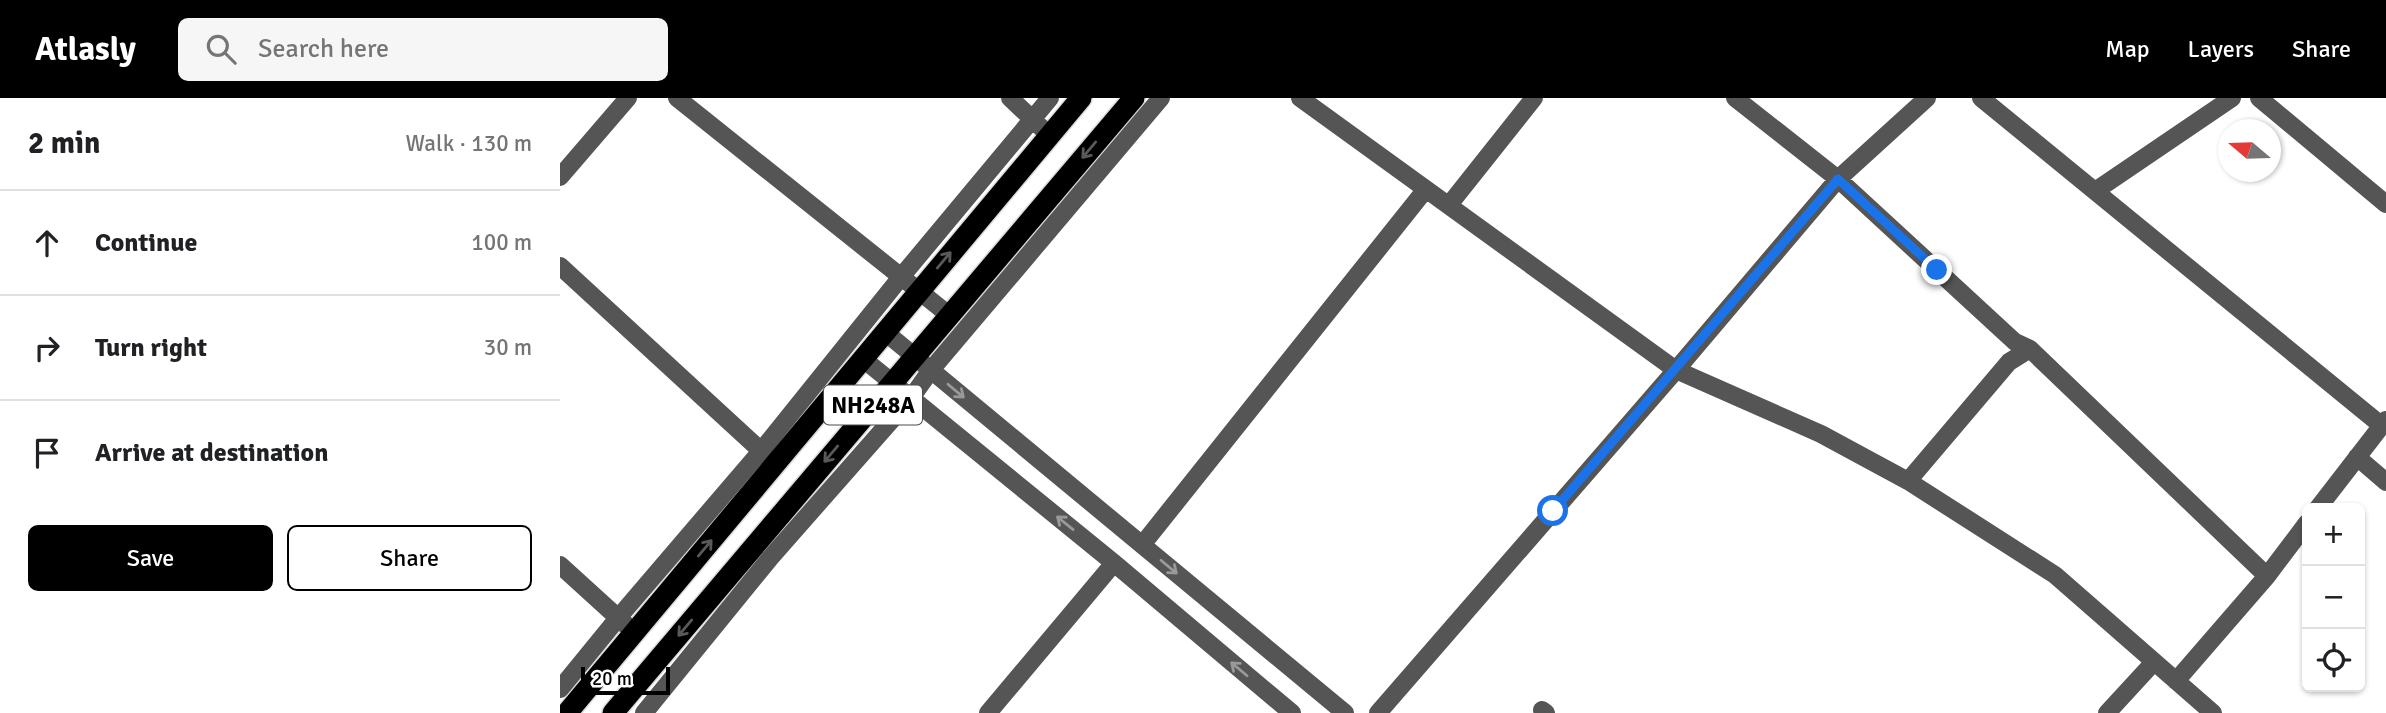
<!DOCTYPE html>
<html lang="en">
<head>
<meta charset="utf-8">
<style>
	:root { --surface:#fff; --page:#f6f6f6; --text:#202124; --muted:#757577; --line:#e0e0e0; --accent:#000 }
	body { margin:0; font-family:Signika,sans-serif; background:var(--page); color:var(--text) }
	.controls { position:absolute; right:21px; bottom:21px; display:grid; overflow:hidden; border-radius:10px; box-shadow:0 2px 5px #0004 }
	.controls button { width:63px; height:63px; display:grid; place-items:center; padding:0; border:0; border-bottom:2px solid var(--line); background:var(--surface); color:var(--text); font:35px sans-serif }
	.compass { position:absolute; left:1658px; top:21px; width:63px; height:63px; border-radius:50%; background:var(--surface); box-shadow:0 2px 5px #0004; rotate:289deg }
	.scale { position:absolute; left:21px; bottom:18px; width:89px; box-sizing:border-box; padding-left:7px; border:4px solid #000; border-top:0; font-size:19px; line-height:24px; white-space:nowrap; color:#000; -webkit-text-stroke:5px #fff; paint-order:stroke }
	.stop { position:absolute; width:21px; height:21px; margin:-16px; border:5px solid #1a73e8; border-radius:50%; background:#fff }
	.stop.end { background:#1a73e8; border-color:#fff; box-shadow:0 2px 7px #0008 }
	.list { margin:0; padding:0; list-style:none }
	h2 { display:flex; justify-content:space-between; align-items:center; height:91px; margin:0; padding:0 28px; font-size:30px }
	h2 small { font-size:23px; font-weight:400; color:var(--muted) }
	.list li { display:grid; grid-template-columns:46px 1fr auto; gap:21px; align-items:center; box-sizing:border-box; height:105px; padding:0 28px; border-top:2px solid var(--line) }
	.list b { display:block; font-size:26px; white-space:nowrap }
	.list em { font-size:23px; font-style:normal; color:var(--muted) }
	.actions { display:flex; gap:14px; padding:21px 28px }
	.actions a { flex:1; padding:16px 0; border:2px solid var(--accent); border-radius:10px; text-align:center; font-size:24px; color:var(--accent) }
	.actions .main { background:var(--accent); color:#fff }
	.icon { flex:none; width:38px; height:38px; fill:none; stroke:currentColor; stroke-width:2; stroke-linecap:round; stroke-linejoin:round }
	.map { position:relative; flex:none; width:1826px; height:615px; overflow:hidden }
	header { display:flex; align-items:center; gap:42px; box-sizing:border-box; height:98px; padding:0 35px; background:var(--accent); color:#fff }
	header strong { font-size:33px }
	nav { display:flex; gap:38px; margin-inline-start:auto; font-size:24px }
	.search { width:490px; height:63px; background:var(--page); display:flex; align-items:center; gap:18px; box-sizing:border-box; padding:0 24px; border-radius:10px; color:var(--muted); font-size:26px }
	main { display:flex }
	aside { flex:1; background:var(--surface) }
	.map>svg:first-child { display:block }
</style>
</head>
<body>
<header>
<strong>Atlasly</strong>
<div class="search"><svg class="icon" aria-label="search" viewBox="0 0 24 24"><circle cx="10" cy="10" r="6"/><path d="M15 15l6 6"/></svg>Search here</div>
<nav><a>Map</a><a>Layers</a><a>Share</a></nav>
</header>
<main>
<aside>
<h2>2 min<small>Walk · 130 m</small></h2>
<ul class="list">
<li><svg class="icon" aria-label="ahead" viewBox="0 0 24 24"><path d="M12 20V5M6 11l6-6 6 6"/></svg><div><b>Continue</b></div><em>100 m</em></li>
<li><svg class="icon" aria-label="right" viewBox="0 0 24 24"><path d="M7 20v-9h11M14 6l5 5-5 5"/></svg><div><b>Turn right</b></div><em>30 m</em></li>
<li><svg class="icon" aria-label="arrive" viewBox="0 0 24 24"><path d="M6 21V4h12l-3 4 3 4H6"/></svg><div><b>Arrive at destination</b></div></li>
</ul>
<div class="actions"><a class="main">Save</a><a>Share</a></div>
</aside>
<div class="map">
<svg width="1826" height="615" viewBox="0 0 1826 615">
	<rect width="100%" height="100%" fill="#fff"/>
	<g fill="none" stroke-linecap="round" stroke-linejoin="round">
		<defs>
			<path id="highway" d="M7 615 521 0
				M53 615 574 0"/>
		</defs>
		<use href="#highway" stroke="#dbdbdb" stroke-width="24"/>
		<path stroke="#555" stroke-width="18" d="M117 0 389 217
			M450 0 489 37
			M740 0 1116 272 1261 336 1348 383 1495 477 1653 615
			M1175 0 1278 81 1455 244 1470 251
			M1421 0 1821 327
			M1699 0 1826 106
			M0 79 68 0
			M1535 93 1672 0
			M889 107 974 0
			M0 168 210 361
			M325 234 785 615
			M302 260 554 465 732 615
			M1797 359 1826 384
			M1348 383 1449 264 1470 251 1707 478
			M1758 410 1826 322
			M582 447 866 91
			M0 467 66 527
			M1616 583 1707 478 1747 425
			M0 591 58 520 201 353 341 179 490 0
			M982 612 986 615
			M84 615 211 459 351 300 371 272 601 0
			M428 615 554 465
			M818 615 1116 272 1278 81 1367 0
			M1547 615 1594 564"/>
		<use href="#highway" stroke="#000" stroke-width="21"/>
	</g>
	<defs><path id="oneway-shaft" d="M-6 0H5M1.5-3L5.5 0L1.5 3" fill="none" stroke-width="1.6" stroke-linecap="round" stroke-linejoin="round" transform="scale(1.75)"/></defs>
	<g stroke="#595959">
		<use href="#oneway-shaft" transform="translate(529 52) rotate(130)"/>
		<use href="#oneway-shaft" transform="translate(384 162) rotate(-50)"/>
		<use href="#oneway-shaft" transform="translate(271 356) rotate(130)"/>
		<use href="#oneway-shaft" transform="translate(145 450) rotate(-50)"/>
		<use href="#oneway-shaft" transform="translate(125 530) rotate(130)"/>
	</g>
	<g stroke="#999">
		<use href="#oneway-shaft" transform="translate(396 293) rotate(40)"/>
		<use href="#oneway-shaft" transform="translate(505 425) rotate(-141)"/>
		<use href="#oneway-shaft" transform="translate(609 469) rotate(40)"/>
		<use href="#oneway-shaft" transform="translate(679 571) rotate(-140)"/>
	</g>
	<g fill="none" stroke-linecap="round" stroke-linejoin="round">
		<path stroke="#1a73e8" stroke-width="9" d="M993 413 1278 81 1377 172"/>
	</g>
	<g text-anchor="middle" stroke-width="6" stroke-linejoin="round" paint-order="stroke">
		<rect fill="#fff" stroke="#4c4c4c" stroke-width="2" x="264" y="287.5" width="98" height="39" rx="5"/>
		<g font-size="23" font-weight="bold" fill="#000">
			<text x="313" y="315">NH248A</text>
		</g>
	</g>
</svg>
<div class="controls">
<button>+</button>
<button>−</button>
<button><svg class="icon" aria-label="locate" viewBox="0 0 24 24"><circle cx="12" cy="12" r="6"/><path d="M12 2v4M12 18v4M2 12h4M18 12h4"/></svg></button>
</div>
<svg class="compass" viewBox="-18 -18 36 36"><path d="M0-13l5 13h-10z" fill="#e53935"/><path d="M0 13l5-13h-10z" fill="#757577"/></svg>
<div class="scale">20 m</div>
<div class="stop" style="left:993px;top:413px"></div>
<div class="stop end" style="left:1377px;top:172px"></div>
</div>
</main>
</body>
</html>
